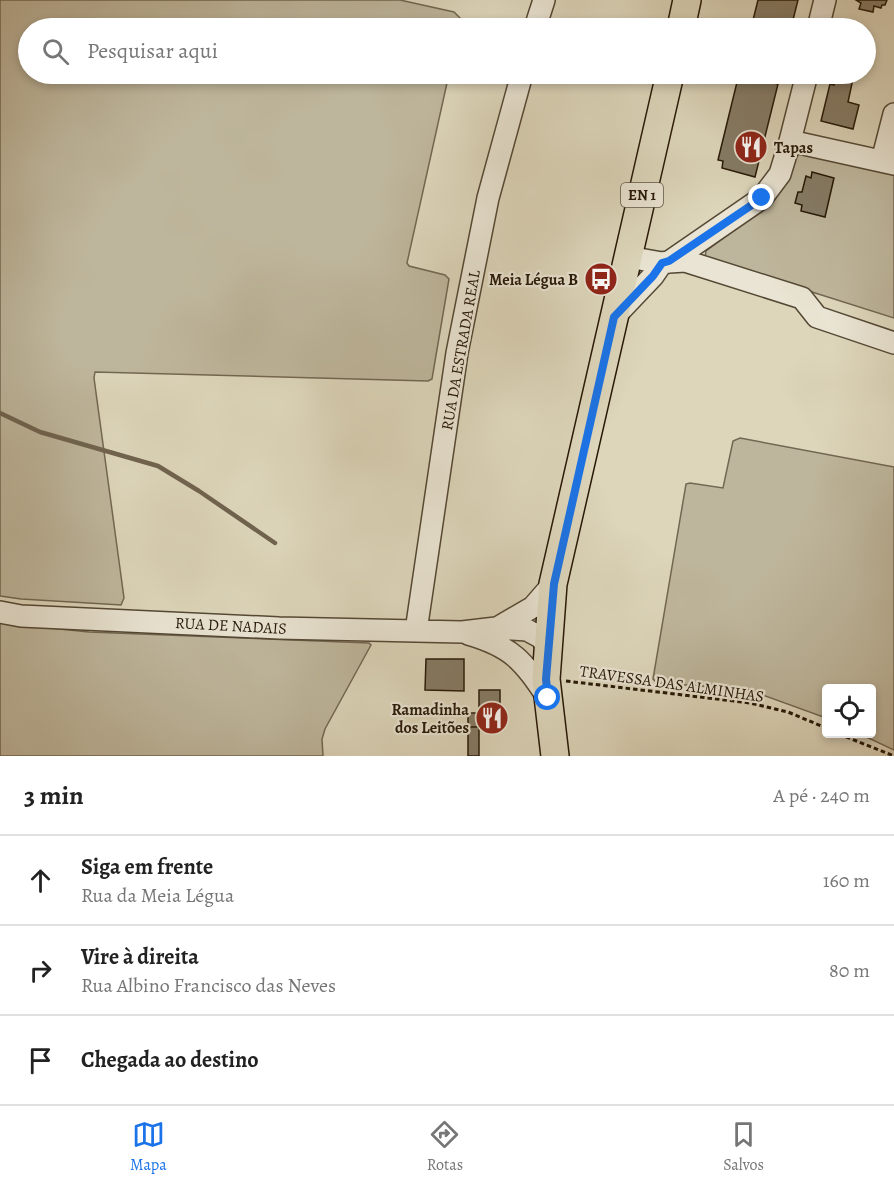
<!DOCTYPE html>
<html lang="pt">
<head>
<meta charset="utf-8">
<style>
	:root { --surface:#fff; --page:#f6f6f6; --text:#222; --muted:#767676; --line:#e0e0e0; --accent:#1a73e8 }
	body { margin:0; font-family:Alegreya,serif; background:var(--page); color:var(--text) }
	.controls { position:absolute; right:18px; bottom:18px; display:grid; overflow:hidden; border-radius:6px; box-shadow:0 3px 9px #0003 }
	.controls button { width:54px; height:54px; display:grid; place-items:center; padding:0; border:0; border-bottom:2px solid var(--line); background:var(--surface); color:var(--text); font:30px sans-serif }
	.stop { position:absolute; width:18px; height:18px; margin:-14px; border:4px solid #1a73e8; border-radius:50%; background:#fff }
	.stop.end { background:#1a73e8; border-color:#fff; box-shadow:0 2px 6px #0008 }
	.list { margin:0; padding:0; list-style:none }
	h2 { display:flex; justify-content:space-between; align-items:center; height:78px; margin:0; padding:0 24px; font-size:26px }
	h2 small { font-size:20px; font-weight:400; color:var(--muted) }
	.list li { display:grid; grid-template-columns:39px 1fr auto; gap:18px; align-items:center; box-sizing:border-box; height:90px; padding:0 24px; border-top:2px solid var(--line) }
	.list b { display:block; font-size:22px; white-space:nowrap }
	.list p { margin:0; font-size:20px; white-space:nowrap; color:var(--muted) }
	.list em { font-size:20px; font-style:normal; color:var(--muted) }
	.icon { flex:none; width:33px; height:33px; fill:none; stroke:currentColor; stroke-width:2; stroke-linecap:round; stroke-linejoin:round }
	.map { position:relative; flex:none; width:894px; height:756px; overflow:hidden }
	.search { position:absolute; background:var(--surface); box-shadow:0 3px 9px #0003; left:18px; right:18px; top:18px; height:66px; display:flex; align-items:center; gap:15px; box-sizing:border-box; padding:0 21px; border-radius:33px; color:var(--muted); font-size:22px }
	.sheet { height:348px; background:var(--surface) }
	nav { display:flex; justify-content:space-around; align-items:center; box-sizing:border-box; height:84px; border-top:2px solid var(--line); background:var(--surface); font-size:16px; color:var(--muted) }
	nav a { display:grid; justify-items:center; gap:3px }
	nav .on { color:var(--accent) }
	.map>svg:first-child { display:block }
</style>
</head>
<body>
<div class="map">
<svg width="894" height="756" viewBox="0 0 894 756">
	<rect width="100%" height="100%" fill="#ddd6bb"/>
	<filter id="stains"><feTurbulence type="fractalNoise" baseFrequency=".00333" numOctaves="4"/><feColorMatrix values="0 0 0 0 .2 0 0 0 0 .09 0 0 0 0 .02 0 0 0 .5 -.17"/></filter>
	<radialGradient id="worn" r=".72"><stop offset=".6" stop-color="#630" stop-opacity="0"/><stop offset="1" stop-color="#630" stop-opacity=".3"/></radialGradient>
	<path fill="#beb69c" stroke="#726752" stroke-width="1.5" d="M0 0H400L454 12 461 19 460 28H28V74H449L407 263 409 266 445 275 449 279 432 379 428 381 95 372 94 378 124 598 121 605 21 599 0 596Z
		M800 152 894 172V318L705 258 706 251 770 204Z
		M740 438 894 467V750L860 734H872V688H826V718L746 689 657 683 653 679 686 484 690 483 723 488 733 441Z
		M0 623 89 632 369 643 371 645 325 729 322 739 323 756H0Z"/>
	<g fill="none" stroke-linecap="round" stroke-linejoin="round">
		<path stroke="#6f634e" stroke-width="4.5" d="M0 413 40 432 158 466 199 491 275 543"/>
	</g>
	<path fill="#857b65" stroke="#261807" stroke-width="1.5" d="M758 0H798L791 28H751Z
		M856 0H887L885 5H882L881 8 874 6 873 12 859 9 861 3Z
		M739 74 778 84 755 177 722 168 723 161 718 160Z
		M739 74H780L778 84Z
		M837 74H854L848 102 859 105 853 129 821 121 830 84 834 85Z
		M812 172 834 178 825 217 801 211 802 205 795 203 798 192H802L806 176 811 178Z
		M426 659H464V691L425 690Z
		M479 690H500V727H479Z
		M468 713H479V727H468Z
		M468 727H479V756H468Z"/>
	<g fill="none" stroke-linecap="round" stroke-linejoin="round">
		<defs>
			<path id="minor" d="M535 28 544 0
				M818 28 825 0
				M790 141 894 164
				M882 161 894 114
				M628 257 662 263 669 262 762 198 780 174 790 141 807 74
				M669 262 685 261 802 298 817 317 894 343
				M614 317 653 276 662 263
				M0 612 21 616 279 628 462 632 496 628 527 630 540 637 549 647
				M497 628 533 607 553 584
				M416 631 457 353 488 198 522 74
				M468 634C513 647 523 661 548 698"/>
			<path id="major" d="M681 28 687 0
				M555 756 546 679 553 584 670 74"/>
		</defs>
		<use href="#minor" stroke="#544834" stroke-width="24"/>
		<use href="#major" stroke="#261807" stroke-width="30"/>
		<path stroke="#261807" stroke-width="3" stroke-dasharray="4.5 3" stroke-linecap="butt" d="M566 681 750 703 788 712 826 728
			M839 734 894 756"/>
		<use href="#minor" stroke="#e9e4d3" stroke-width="21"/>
		<use href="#major" stroke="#ddd6bb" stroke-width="27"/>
	</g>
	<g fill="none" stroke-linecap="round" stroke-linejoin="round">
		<path stroke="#1a73e8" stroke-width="8" d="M548 698 546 679 554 584 614 317 653 276 662 263 669 261 762 198"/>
	</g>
	<defs>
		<symbol id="restaurant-disc" viewBox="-11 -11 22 22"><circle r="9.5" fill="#8f2418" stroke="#e9e4d3"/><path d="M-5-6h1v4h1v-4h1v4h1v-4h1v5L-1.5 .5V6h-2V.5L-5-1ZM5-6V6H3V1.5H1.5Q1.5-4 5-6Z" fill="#fff"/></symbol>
		<symbol id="bus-disc" viewBox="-11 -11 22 22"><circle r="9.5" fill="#8f2418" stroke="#e9e4d3"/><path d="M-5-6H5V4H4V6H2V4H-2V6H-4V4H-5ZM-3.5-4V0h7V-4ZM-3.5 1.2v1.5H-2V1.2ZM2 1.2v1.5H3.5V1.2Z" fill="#fff"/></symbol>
	</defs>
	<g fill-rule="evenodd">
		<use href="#restaurant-disc" x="732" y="128" width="38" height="38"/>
		<use href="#bus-disc" x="582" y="260" width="38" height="38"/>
		<use href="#restaurant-disc" x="473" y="699" width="38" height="38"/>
	</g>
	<g text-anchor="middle" stroke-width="4.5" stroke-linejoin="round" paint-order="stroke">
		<rect fill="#e9e4d3" stroke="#605544" stroke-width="1.5" x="621" y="183" width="42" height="24" rx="4.5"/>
		<g font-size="15" font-weight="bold" fill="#261807">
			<text x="642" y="200">EN 1</text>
		</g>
		<g font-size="16" font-weight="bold" fill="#261807" stroke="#e9e4d3" text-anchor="end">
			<text x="774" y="153" text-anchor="start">Tapas</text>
			<text x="578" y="285">Meia Légua B</text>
			<text x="469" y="715">Ramadinha<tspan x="469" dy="18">dos Leitões</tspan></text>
		</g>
		<g font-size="16" fill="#261807" stroke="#e9e4d3">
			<text transform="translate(460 350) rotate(-80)" y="6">RUA DA ESTRADA REAL</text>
			<text transform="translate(231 625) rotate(3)" y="6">RUA DE NADAIS</text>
			<text transform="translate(672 683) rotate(8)" y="6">TRAVESSA DAS ALMINHAS</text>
		</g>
	</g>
	<rect width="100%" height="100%" filter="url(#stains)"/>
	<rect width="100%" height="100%" fill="url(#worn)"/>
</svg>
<div class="controls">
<button><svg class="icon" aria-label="locate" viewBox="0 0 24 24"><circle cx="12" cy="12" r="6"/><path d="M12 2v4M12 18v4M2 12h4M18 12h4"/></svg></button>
</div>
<div class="stop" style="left:548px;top:698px"></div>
<div class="stop end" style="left:762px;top:198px"></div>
<div class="search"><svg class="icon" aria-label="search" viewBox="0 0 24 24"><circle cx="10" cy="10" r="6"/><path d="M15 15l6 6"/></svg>Pesquisar aqui</div>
</div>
<section class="sheet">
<h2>3 min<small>A pé · 240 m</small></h2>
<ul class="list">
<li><svg class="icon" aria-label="ahead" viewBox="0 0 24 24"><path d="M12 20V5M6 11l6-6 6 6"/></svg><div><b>Siga em frente</b><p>Rua da Meia Légua</p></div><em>160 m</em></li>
<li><svg class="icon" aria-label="right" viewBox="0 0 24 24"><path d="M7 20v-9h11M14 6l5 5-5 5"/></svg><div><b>Vire à direita</b><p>Rua Albino Francisco das Neves</p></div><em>80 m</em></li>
<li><svg class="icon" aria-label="arrive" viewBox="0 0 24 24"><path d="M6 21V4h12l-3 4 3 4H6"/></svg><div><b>Chegada ao destino</b></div></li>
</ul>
</section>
<nav>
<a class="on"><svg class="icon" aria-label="map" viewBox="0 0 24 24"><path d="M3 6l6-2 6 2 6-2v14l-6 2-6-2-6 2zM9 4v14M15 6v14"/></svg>Mapa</a>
<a><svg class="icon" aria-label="directions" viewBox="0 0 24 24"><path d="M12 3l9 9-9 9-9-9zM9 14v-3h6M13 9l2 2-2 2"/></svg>Rotas</a>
<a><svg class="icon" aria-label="saved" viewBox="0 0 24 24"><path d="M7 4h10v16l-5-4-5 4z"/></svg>Salvos</a>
</nav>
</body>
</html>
